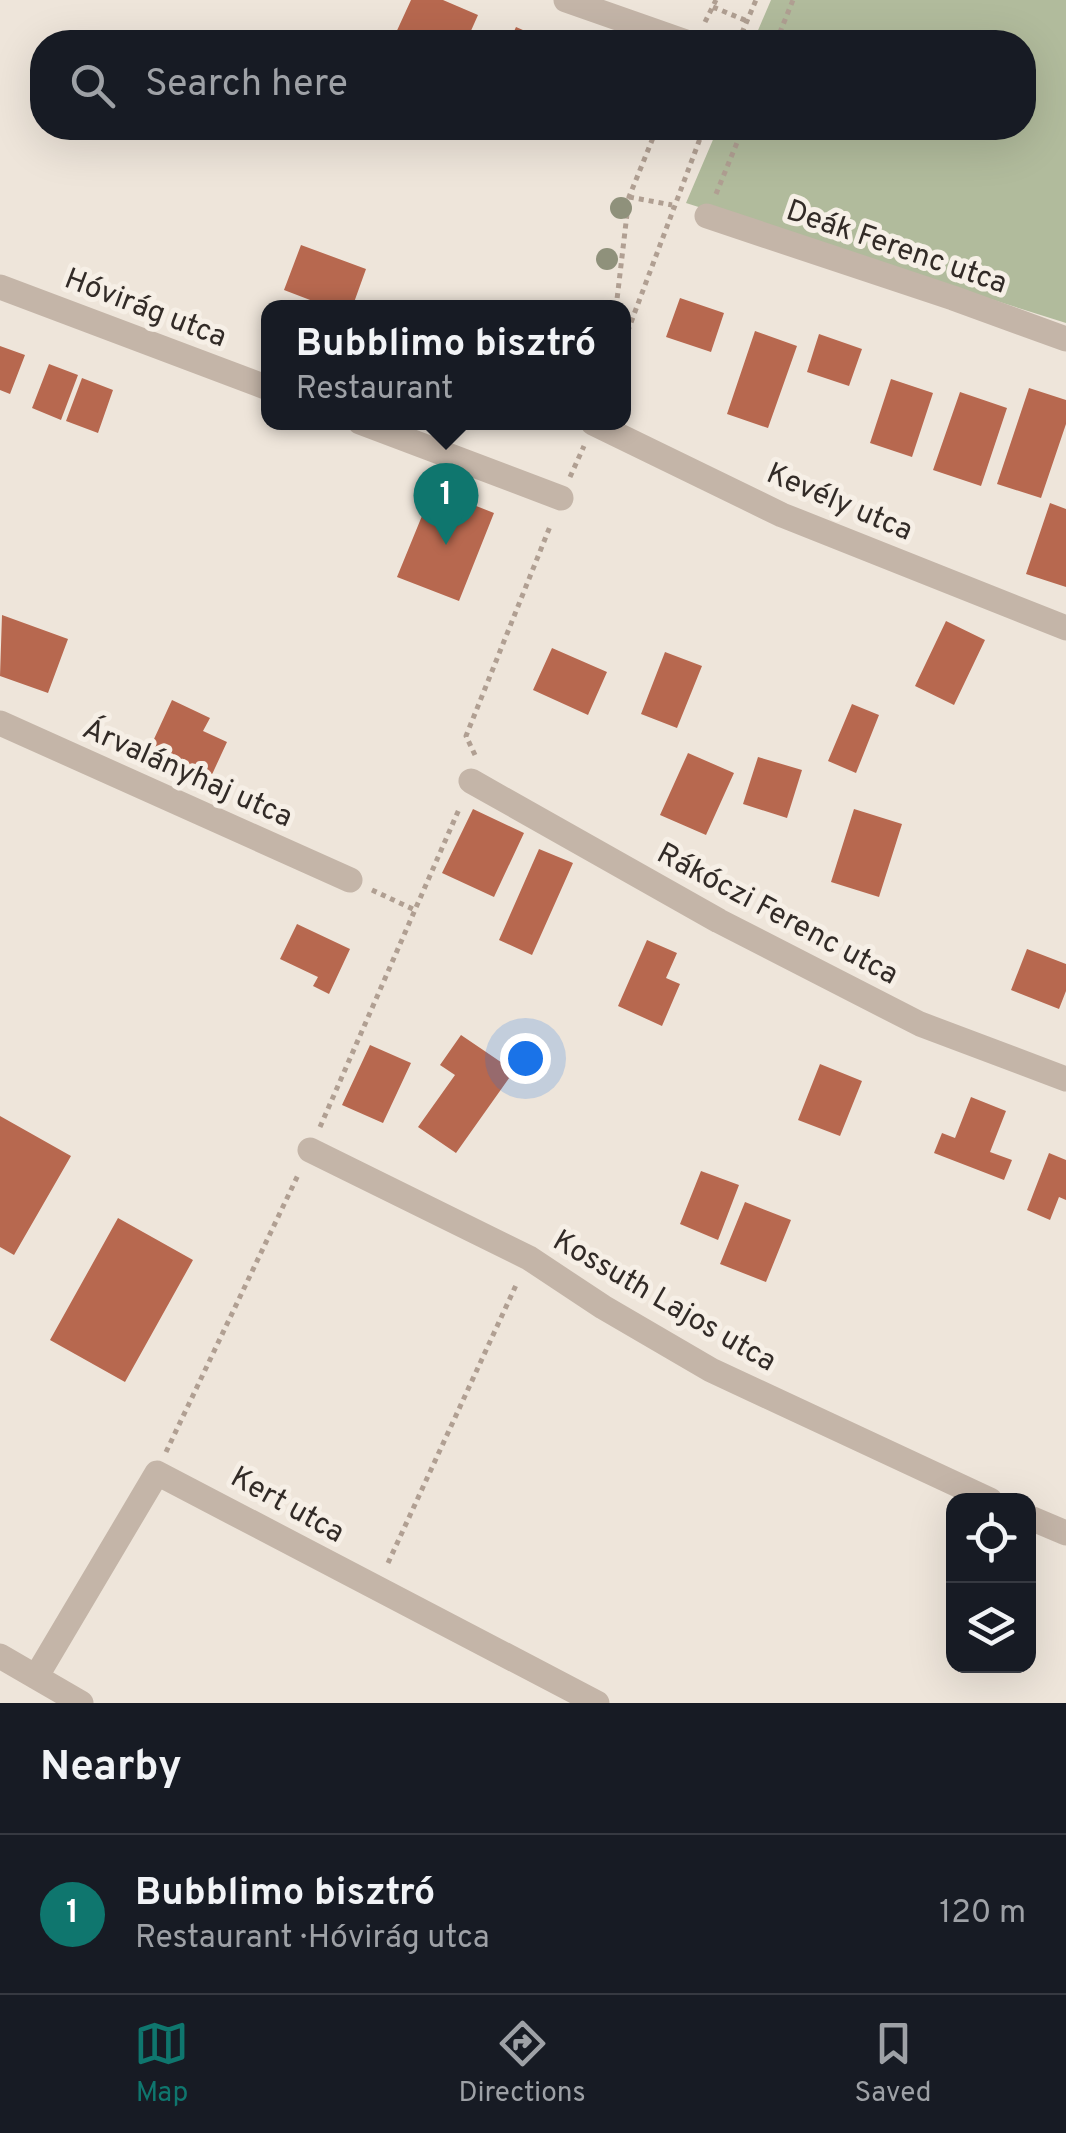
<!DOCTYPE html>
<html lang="en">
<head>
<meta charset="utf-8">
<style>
	:root { --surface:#171b24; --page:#242831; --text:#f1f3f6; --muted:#9ea1a6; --line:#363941; --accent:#0f766e }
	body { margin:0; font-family:Overpass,sans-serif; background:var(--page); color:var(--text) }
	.controls { position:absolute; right:30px; bottom:30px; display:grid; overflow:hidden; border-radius:20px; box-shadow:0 10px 40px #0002 }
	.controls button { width:90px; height:90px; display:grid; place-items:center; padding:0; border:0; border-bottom:2px solid var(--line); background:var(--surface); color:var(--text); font:50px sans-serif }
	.you { position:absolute; left:525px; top:1058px; width:35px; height:35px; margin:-25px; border:8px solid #fff; border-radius:50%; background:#1a73e8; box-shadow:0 0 0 15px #1a73e833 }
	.badge { display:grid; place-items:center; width:65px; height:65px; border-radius:50%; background:var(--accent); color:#fff; font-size:32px; font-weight:700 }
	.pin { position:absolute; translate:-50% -82px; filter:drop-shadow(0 2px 5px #0008) }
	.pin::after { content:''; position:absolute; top:52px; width:35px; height:30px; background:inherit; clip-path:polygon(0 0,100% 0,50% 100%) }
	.popup { position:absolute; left:261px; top:300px; width:370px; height:130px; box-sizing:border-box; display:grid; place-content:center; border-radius:20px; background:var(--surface); filter:drop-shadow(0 2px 8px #0005); font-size:32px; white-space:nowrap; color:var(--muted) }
	.popup b { font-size:38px; color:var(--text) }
	.popup::after { content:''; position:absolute; left:50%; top:100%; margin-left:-20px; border:20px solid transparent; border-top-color:var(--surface) }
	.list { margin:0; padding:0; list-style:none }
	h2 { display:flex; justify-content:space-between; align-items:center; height:130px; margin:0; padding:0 40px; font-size:42px }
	h2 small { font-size:32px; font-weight:400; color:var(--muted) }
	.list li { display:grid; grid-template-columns:65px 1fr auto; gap:30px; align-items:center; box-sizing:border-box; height:160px; padding:0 40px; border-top:2px solid var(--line) }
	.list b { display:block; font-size:38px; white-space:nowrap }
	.list p { margin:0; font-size:32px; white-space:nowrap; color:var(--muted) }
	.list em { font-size:32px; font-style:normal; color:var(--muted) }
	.icon { flex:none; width:55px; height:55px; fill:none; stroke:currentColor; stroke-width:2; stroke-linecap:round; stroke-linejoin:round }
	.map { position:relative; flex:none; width:1066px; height:1703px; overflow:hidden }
	.search { position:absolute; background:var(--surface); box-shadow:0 10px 40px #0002; left:30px; right:30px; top:30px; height:110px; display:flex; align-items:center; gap:25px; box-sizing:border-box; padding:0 35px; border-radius:40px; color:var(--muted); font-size:38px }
	.sheet { height:290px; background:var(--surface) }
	nav { display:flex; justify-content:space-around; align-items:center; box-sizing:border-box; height:140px; border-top:2px solid var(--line); background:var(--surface); font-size:28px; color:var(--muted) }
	nav a { display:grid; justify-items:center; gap:5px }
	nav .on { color:var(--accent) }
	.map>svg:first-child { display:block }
</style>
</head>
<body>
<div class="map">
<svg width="1066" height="1703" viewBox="0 0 1066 1703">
	<rect width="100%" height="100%" fill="#eee5da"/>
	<path fill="#b1bb9c" d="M771 0H1066V323L686 203 718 128H1024V42H753Z"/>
	<path fill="#b7684f" d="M411 0H443L478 15 466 42H406L394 37Z
		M516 27 539 37 552 42H509Z
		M301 245 366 269 352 308H331L284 290Z
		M680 298 724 313 711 352 666 337Z
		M755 331 797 346 768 428 727 414Z
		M819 334 862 349 849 386 807 372Z
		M0 346 25 355 10 394 0 390Z
		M49 364 78 375 61 420 32 408Z
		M82 378 113 390 98 433 66 421Z
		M891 379 933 393 912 457 870 443Z
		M1029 388 1066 400V424L1041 498 997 484Z
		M960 392 1007 408 981 486 933 470Z
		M433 489 494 513 459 601 397 577Z
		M1050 503 1066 509V587L1026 574Z
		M2 615 68 639 48 693 0 676Z
		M946 621 985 640 954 705 915 686Z
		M552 648 607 672 588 715 533 690Z
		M665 652 702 666 677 728 641 714Z
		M172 700 210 718 203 731 227 742 209 781 148 752Z
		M852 704 879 715 856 773 828 761Z
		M688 753 734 773 706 835 660 815Z
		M758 757 802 770 787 818 743 804Z
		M473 809 524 833 494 897 442 873Z
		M854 809 902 824 879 897 831 882Z
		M539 849 573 863 532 955 499 940Z
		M297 924 350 949 329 994 313 986 318 977 280 959Z
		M647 940 677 953 666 978 680 984 662 1026 618 1006Z
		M1027 949 1066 964V991L1059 1009 1011 990Z
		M461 1035 514 1071 456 1153 418 1127 455 1075 440 1065Z
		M370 1045 411 1063 383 1123 342 1105Z
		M820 1064 862 1081 840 1136 798 1120Z
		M971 1097 1006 1111 990 1152 1012 1160 1004 1180 934 1153 942 1133 955 1138Z
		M0 1116 71 1156 14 1255 0 1247Z
		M1049 1153 1066 1160V1200L1059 1197 1050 1220 1027 1210Z
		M701 1171 739 1185 718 1240 680 1224Z
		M745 1202 791 1220 766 1282 720 1264Z
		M118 1218 193 1260 125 1382 50 1340Z"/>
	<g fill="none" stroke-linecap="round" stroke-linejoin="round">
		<path stroke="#b09f92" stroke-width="5" stroke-dasharray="5 5" stroke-linecap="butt" d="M713 7 747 21
			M705 22 716 0
			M738 42 756 0
			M776 42 793 0
			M716 194 743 128
			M629 197 672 205
			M616 308 629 197 657 128
			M624 341 704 128
			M570 477 584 446
			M475 755 466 736 551 524
			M372 890 415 910
			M320 1127 460 807
			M166 1452 299 1173
			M388 1563 517 1283"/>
		<path stroke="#c4b5a8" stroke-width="25" d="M566 0 686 42
			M707 216 953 298 1066 339
			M0 287 268 388
			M360 422 561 498
			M593 423 782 515 1066 628
			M0 723 350 880
			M471 781 719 921 920 1024 1066 1079
			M310 1150 529 1258 603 1307 711 1370 990 1500
			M1028 1517 1066 1533
			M0 1656 81 1703
			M36 1677 157 1473 597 1703"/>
	</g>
	<g fill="#8f917b">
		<circle cx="621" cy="208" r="11"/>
		<circle cx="607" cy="259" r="11"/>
	</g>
	<g text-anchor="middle" stroke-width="10" stroke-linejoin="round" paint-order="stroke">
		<g font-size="30" fill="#322b27" stroke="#f6efe6">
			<text transform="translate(897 246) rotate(19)" y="10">Deák Ferenc utca</text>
			<text transform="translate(146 307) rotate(21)" y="10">Hóvirág utca</text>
			<text transform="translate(840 501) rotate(23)" y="10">Kevély utca</text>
			<text transform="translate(188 772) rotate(24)" y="10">Árvalányhaj utca</text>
			<text transform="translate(778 913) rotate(28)" y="10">Rákóczi Ferenc utca</text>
			<text transform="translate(665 1300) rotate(30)" y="10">Kossuth Lajos utca</text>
			<text transform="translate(288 1504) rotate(29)" y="10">Kert utca</text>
		</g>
	</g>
</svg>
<div class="controls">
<button><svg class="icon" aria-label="locate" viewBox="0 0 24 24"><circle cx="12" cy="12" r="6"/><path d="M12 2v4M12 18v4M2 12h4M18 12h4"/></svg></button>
<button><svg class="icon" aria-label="layers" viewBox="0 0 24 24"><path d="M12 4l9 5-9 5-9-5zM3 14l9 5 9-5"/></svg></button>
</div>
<div class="you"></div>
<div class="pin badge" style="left:446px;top:545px">1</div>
<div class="popup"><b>Bubblimo bisztró</b>Restaurant</div>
<div class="search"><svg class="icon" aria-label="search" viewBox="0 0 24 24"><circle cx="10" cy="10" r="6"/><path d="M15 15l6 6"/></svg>Search here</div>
</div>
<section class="sheet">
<h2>Nearby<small></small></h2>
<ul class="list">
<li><span class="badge">1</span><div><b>Bubblimo bisztró</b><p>Restaurant · Hóvirág utca</p></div><em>120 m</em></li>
</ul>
</section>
<nav>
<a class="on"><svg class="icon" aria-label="map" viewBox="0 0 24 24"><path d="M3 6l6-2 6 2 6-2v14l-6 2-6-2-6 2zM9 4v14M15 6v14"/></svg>Map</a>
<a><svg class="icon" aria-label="directions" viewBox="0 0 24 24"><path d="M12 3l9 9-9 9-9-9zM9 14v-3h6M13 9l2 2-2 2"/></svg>Directions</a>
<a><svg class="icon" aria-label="saved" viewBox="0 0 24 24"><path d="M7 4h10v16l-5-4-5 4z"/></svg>Saved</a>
</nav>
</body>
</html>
